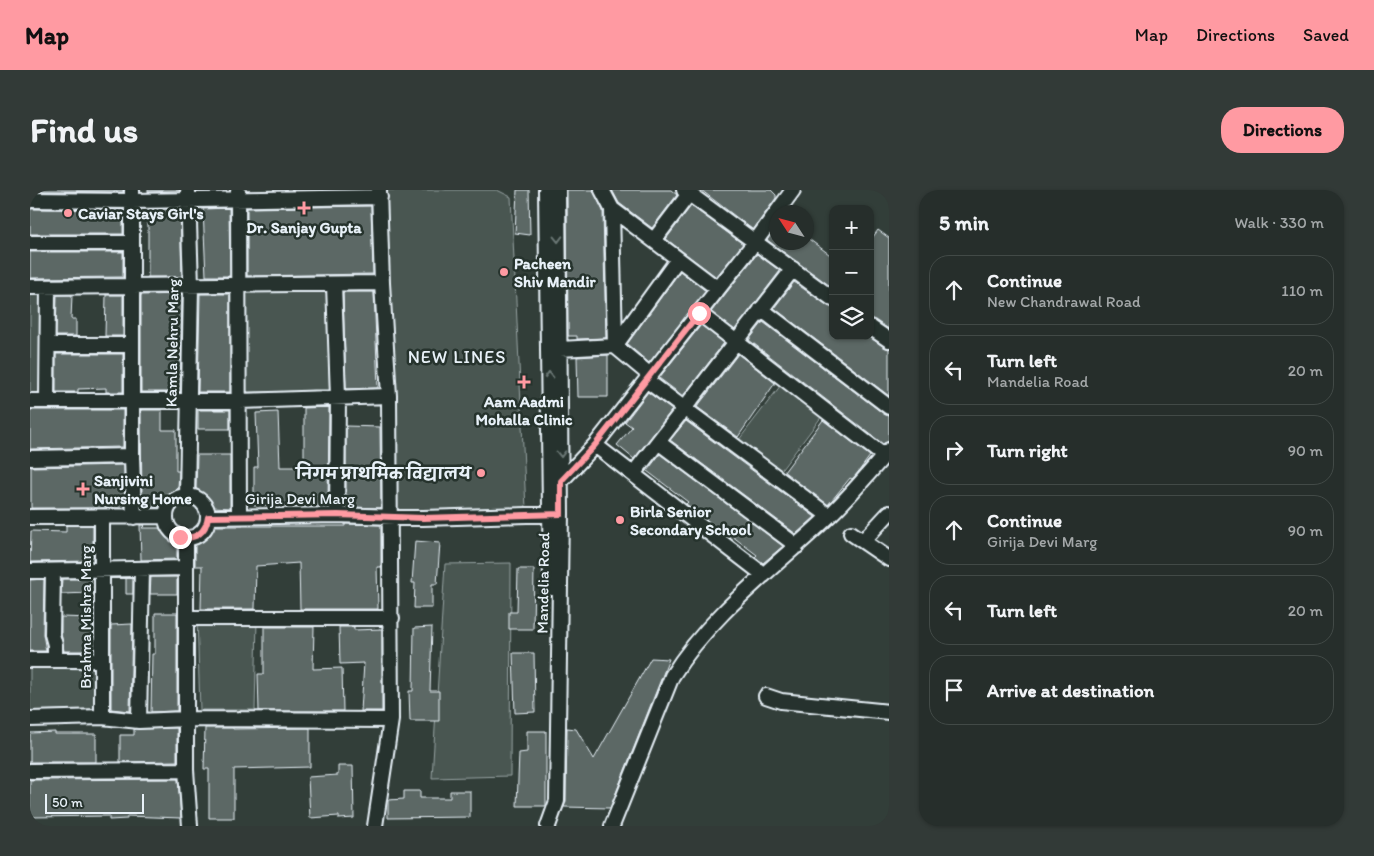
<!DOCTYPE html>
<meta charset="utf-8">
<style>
:root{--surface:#262e2b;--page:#323a37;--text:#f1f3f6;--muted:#a4a8a9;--line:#424a47;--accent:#ff9aa2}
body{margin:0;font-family:Itim,"Playpen Sans Deva",sans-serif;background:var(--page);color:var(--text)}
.controls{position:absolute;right:15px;top:15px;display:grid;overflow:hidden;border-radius:10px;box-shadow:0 1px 4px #0004}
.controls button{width:45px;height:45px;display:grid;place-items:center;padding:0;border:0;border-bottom:1px solid var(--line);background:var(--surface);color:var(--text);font:25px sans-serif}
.compass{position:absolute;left:739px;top:15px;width:45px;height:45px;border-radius:50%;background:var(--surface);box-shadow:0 1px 4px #0004;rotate:306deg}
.scale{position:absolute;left:15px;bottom:12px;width:99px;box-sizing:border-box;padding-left:5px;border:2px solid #e8f1f8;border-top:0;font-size:14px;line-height:18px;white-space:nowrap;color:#e8f1f8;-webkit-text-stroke:4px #26332d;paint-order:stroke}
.stop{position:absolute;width:15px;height:15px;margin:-11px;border:4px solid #ff9aa2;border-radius:50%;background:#fff}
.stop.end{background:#ff9aa2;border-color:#fff;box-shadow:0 1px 5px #0008}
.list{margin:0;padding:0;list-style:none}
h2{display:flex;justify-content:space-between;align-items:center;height:65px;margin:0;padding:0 20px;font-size:21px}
h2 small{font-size:16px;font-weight:400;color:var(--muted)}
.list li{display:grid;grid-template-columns:32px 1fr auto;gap:15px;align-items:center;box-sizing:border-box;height:70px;margin:0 10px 10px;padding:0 10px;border:1px solid var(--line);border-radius:20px}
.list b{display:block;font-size:19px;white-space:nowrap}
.list p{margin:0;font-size:16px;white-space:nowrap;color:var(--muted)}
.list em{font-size:16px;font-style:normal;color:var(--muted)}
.icon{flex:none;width:28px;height:28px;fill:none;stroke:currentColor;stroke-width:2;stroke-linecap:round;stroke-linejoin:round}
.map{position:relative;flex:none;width:859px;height:636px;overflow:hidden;border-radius:20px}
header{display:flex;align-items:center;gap:30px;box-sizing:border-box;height:70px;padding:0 25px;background:var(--accent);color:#111}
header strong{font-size:24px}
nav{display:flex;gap:28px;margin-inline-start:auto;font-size:18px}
.intro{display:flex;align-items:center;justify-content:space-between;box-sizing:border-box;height:120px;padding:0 30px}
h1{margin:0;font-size:35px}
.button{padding:12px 22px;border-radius:20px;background:var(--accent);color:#111;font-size:18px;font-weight:700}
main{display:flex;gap:30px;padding:0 30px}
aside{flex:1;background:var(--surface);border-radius:20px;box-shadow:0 1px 4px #0004}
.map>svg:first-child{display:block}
</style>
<header>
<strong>Map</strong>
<nav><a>Map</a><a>Directions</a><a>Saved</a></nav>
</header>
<div class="intro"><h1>Find us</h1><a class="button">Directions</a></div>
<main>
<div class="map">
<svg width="859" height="636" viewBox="0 0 859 636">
<rect width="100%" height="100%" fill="#323e39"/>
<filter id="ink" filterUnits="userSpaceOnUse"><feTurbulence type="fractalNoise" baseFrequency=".02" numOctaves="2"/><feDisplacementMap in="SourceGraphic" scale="10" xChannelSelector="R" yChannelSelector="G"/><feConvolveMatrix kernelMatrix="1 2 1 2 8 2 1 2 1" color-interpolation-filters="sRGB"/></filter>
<g filter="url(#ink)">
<path fill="#495651" stroke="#98a4a4" d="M352,0H467L481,7L496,319L367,320Z
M302,99L304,201L214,202L213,101Z
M0,100H14V206L0,207Z
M751,195L792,226L749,283L708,251Z
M481,373L480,586L402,588L415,374Z
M167,427L227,429L225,520H170Z
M0,478L66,479L67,519L0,521Z"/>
<path fill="#5c6865" stroke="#e8f1f8" d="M0,0H93V2L0,1Z
M118,0H149V1L118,2Z
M487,0H499L500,45L485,43Z
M537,0H563L573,21L576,148L547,149V146H538Z
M582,0H641L647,5L622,38L589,13Z
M671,0H741L746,5V8L723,40Z
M341,16L343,84L217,86V18Z
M661,16L713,54L686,87L636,49Z
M199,18L200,86H176L173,19Z
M0,19L93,20V44H0Z
M118,19H150L152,87H118Z
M746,37V52H776V47L803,67V98L737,50Z
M848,40L859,48V139L840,128V51Z
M0,62H93V87L0,88Z
M727,64L750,81L705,140L681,122Z
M650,81L676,101L619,173L597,154Z
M764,92L798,116L803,118V146H838L854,157L859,159V206L744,118Z
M313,102H344L348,198L316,199Z
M152,104L150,202H111V105Z
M170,104H200V202H168Z
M27,105H42L41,129H46V146H26Z
M76,105H93V146H75Z
M733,132L854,224L859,226V249L857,252L853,254L719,150Z
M671,135L694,153L653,206L629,188Z
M26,164H93V202H76V198L48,199V202H26Z
M708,164L745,193L708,247L667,217Z
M578,165V207H548L547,167Z
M618,202L642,220L604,269L587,255L602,237L595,232Z
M299,217L298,315H224V277H228L226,223L248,222L250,277H274V218Z
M0,220H93V257L0,259Z
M111,220H132V240H146V281H149L148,298L131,317H112Z
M168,220H200V239H168Z
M793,230L840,266L826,285L822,289L820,288L798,315L754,282Z
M656,231L785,327L766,344L640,250Z
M316,236L350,237L351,318L316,317Z
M630,264L753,356L733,373L725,367L727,365L698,343L696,345L656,314L658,312L617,281Z
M167,265H200V318L183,317L177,307L166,298Z
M94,275L95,318H1V277Z
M315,334L351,335V377H347L348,419H270L269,373L226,376L225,419H171L172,376H165V355L176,349L183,336H315Z
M36,335H63V371L0,372L1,341L36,342Z
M110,335H115L112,338H132L136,347L139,350L147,353V369L111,370Z
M385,351L410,353L407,394H402V418H384L385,393H382Z
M488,379H504L503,439H479V422H487Z
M121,387H147V404H120Z
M96,388H103V404H96Z
M14,389L13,444L16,461H0V390Z
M32,389H61V403L31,404Z
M125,423H147V521L121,522L122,464H125Z
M31,427L63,428V461H34L31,443Z
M102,434L100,521L81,519V435Z
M234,437H284L283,479L312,478L313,521H229L228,484H234Z
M309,437H324V440L352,439V521H331L334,473L310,474Z
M402,437L400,501H409V531H380L379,501H383L384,438Z
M483,463H504L505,522L485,523Z
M621,468L639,469L580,618L534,617L536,611L537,538L546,539L564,569Z
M147,538V571L90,572V545H104V539Z
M175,538H203V539L280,538V577L204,579V628H179V579H174Z
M497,541H516V616H487L489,563L497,562Z
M25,542V544H66V572H0V543Z
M308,576H323L324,628L309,629V626L280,628L278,587L308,585Z
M148,589L151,628L97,626V629L79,630V626L0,627V590Z
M374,601H390V608H420V601H440V627L358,628V610L374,609Z"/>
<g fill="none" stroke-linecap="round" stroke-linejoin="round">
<defs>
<path id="minor" d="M516,0L521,398
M572,0L582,19
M654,0L803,109
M208,1L209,325
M0,10L102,11L350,7
M624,50L662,0
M0,53H102
M304,94L308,207L307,325
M0,97L102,96V0
M731,119L859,217
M669,123L854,266
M840,137L859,150
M18,155H102
M530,159L585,156L582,19L688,99
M620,185L585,156L648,69
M616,190L799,326
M17,210L18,97
M0,211H209L359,206
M628,252L767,356
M565,255L734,385
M0,268L102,266
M603,284L763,79
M531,291L565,255L725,52L763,0
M136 327a21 21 0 1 1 42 0a21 21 0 1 1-42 0Z
M157,306L161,96L158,1
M0,327L136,326
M72,327V527
M104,327L102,266V96L352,93
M178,327L307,325L393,328L530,324
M821,343L859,369
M156,348V580L160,636
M833,351L859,323
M0,381L156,378
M23,381L22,444L25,455V470
M156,428H362
M0,470H72
M736,506L751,511L859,522
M0,529L72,527L109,531L156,529L361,530
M109,531L112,379
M0,581L156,580
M345,636L361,530L359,206L352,93L349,0
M518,636L527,611L531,323L528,0
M582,636L642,486C681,423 747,376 800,325C821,305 840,282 859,260"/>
</defs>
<use href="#minor" stroke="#e8f1f8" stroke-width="18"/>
<use href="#minor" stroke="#26332d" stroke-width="14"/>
</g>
<defs><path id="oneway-chevron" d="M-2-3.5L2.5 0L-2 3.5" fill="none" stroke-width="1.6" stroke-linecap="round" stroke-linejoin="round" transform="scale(1.25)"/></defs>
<g stroke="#6a7674">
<use href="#oneway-chevron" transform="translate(528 49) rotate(89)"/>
<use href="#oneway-chevron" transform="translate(519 185) rotate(-91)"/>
<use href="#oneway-chevron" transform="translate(531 264) rotate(89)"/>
</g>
</g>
<g fill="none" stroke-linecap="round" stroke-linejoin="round" filter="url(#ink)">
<path stroke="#ff9aa2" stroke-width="6" d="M150,347C166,350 176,342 178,327L308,325L393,328L531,324V291L565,255L669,123"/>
</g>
<g fill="#ff9aa2" stroke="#26332d" stroke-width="2">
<path d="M271.5 10.5h5v5h5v5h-5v5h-5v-5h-5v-5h5z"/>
<circle cx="38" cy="23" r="5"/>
<circle cx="474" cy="82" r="5"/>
<path d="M491.5 184.5h5v5h5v5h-5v5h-5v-5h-5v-5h5z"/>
<circle cx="451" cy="283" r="5"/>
<path d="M50.5 291.5h5v5h5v5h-5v5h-5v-5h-5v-5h5z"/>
<circle cx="590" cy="330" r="5"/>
</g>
<g text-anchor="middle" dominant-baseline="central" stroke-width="5" stroke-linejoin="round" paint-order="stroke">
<g font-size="16" font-weight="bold" fill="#e8f1f8" stroke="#26332d" text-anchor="start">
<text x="48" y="23">Caviar Stays Girl's</text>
<text x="274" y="37" text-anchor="middle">Dr. Sanjay Gupta</text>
<text x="484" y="73">Pacheen<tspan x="484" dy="18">Shiv Mandir</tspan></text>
<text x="494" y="211" text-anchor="middle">Aam Aadmi<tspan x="494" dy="18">Mohalla Clinic</tspan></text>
<text x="441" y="283" text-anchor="end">निगम प्राथमिक विद्यालय</text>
<text x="64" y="290">Sanjivini<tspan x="64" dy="18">Nursing Home</tspan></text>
<text x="600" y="321">Birla Senior<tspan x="600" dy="18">Secondary School</tspan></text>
</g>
<g font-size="16" fill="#e8f1f8" stroke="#26332d">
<text transform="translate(142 153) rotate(-89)">Kamla Nehru Marg</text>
<text x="270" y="308">Girija Devi Marg</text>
<text transform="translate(513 393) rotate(-89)">Mandelia Road</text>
<text transform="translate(55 427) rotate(-90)">Brahma Mishra Marg</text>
</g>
<g font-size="18" letter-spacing="1" fill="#e8f1f8" stroke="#26332d">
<text x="427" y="167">NEW LINES</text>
</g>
</g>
</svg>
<div class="controls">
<button>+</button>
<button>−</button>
<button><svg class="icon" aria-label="layers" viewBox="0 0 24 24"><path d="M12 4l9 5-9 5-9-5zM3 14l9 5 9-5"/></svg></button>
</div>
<svg class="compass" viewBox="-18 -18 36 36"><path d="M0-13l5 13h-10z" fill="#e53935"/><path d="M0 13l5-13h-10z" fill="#a4a8a9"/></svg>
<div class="scale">50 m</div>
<div class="stop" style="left:669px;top:123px"></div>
<div class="stop end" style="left:150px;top:347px"></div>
</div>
<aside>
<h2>5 min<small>Walk · 330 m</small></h2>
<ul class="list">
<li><svg class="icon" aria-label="ahead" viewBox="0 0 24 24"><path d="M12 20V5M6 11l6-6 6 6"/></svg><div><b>Continue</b><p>New Chandrawal Road</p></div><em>110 m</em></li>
<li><svg class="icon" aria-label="left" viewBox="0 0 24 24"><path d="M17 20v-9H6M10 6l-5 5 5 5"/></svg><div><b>Turn left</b><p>Mandelia Road</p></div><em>20 m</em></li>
<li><svg class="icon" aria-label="right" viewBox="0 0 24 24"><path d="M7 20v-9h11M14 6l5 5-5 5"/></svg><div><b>Turn right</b></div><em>90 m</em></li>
<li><svg class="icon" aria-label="ahead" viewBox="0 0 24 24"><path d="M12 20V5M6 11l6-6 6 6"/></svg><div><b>Continue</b><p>Girija Devi Marg</p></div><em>90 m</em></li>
<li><svg class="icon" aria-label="left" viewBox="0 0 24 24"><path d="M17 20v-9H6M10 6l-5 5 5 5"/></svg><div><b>Turn left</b></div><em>20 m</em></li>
<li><svg class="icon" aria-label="arrive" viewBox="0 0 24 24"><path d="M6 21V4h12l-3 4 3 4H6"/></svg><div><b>Arrive at destination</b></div></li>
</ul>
</aside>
</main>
